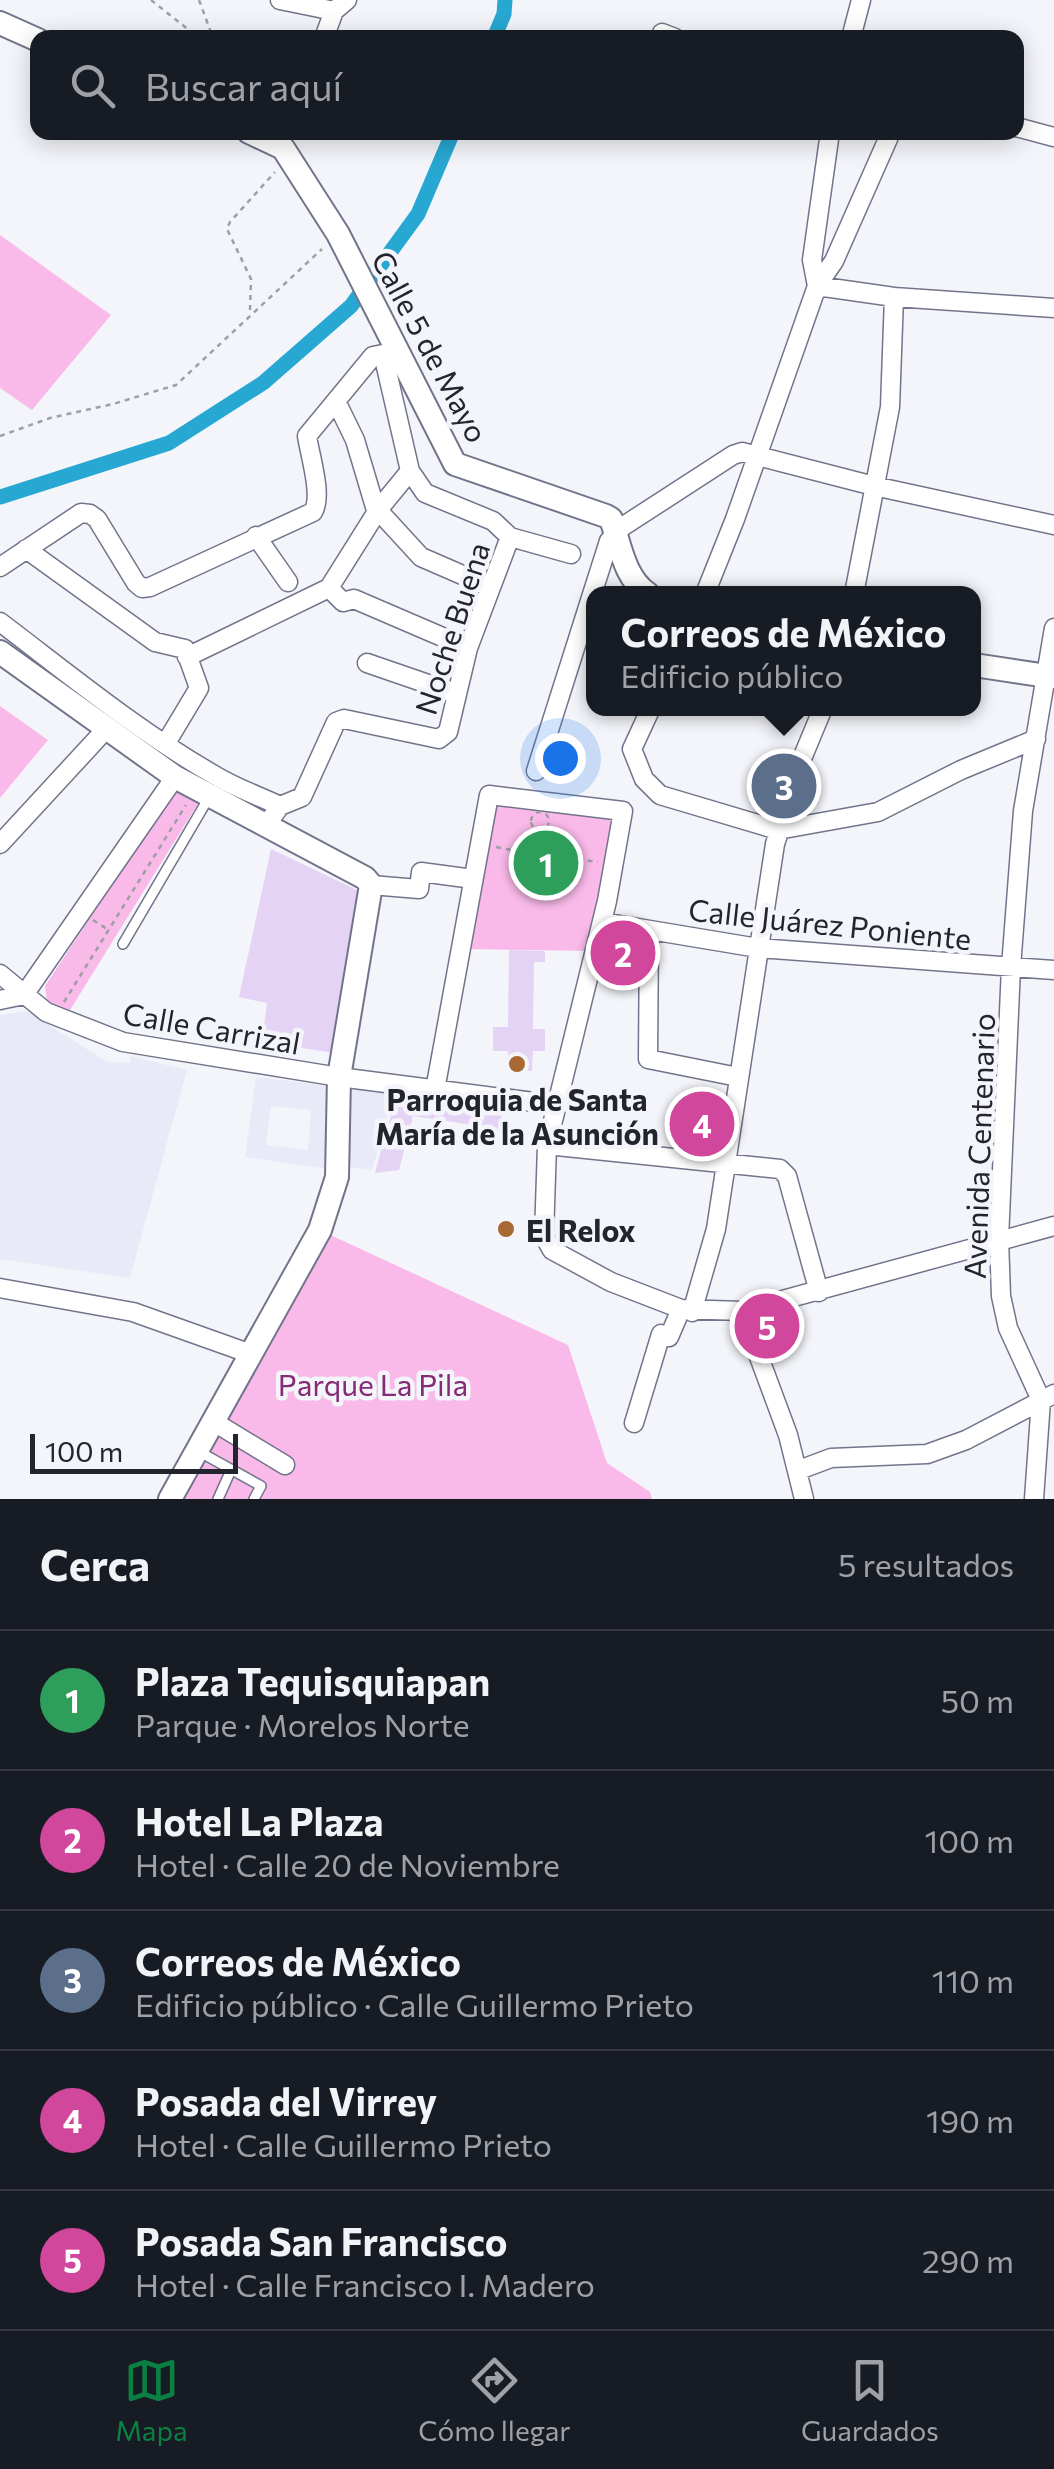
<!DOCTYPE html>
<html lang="es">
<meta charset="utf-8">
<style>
:root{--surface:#171b24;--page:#242831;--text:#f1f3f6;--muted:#9ea1a6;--line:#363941;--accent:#0b8043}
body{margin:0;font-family:Commissioner,sans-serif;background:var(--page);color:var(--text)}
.scale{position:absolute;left:30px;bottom:25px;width:208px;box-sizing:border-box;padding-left:10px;border:5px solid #24242e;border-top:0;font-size:28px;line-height:35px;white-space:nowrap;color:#24242e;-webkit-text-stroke:8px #f4f5fa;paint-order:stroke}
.you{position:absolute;left:560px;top:758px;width:35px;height:35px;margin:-25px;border:8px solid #fff;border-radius:50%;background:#1a73e8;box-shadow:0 0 0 15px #1a73e833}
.badge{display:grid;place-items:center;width:65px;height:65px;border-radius:50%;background:var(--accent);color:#fff;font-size:32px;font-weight:700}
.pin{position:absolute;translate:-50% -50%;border:5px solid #fff;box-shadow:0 2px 10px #0006}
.popup{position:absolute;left:586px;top:586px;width:395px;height:130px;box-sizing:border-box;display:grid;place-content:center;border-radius:20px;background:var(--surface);filter:drop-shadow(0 2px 8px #0005);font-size:32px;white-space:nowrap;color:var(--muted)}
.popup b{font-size:38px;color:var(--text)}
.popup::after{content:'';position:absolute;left:50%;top:100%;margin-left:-20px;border:20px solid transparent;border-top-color:var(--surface)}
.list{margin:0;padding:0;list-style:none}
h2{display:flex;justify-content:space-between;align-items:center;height:130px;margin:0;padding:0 40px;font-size:42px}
h2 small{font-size:32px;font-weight:400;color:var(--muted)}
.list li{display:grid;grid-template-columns:65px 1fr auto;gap:30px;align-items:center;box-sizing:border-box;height:140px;padding:0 40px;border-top:2px solid var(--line)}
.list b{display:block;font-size:38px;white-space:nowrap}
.list p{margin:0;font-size:32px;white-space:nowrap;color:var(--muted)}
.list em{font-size:32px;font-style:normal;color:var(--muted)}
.icon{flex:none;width:55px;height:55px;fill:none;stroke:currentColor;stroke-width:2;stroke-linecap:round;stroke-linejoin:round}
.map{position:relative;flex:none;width:1054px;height:1499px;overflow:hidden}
.search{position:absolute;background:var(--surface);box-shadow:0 5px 25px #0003;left:30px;right:30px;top:30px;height:110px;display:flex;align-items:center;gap:25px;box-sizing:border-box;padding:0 35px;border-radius:20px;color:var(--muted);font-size:38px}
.sheet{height:830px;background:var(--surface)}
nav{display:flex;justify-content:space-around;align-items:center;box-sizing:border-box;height:140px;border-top:2px solid var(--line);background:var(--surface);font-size:28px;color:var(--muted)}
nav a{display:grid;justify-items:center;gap:5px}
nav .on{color:var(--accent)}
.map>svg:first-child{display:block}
</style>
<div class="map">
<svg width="1054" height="1499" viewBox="0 0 1054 1499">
<rect width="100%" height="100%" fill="#f4f5fa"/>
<path fill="#e8eaf7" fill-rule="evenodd" d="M27,1011L107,1062L130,1063L131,1056L187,1070L130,1278L0,1259V1015Z
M256,1077L331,1086L327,1169L245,1157ZM271,1106L311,1110L308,1150L266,1145Z
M348,1089L393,1094L372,1170L347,1167Z"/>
<path fill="#f9b9e9" d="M0,235L111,315L32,410L0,388Z
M0,706L48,740L0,798Z
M486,786L630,802L594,951L465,949Z
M177,787L199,802L70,1010L47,1002L45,986Z
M324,1232L568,1345L607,1463L650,1492L652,1499H174Z"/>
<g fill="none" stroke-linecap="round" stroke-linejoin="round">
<path stroke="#27a8d2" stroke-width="15" d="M494,38L504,14L505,0
M0,497L169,443L263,383L351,306L418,214L453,132"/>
</g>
<path fill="#e4d3f4" d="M526 853a10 10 0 1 1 20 0a10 10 0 1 1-20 0Z
M271,849L361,892L334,1053L284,1045L286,1036L263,1032L267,1003L239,997Z
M509,950L545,951V962H534L533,1029H545V1051H533L532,1071L508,1070V1051H493V1027H508Z
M397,1093L504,1104L499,1129L413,1116L399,1170L375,1173Z"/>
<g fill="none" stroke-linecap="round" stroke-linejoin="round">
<defs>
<path id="lane" d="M123,944L208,799
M198,1451L261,1486L254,1499
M218,1499L231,1470"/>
<path id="street" d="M280,0L334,11
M662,33L675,38
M324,38L334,11L347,0
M851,38L861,0
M1016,127L1054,137
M817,286L894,297L1054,308
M817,286L834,261L891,132
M336,401L355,440L375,507L421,557L490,587
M256,536L288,582
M510,537L571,554
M26,549L155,642L185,649L199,688L166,743
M0,567L81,513L90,514L97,519L136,583L142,588L150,587L313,512C323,496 310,456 307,436L373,356L383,354L410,471L425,493L493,521L510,537L468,648L448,732L439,739L344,719L336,722L302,797L280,806L265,827
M329,588L343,602L354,599L468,648
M329,588L378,510L410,471
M705,594L735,519L817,286L812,260L830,132
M854,594L890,407L894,297
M0,622C70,675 139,732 216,776C236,788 259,796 280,806
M187,657L329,588
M367,663L457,694
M651,708L632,749L644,779L660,795L778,830L878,812L961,770L1036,739
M536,771L609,541L622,527L733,455L742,452L874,486L1054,525
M0,844L107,728
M371,885L419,889L421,872L473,879
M602,922L758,948L1054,970
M649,932L648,1059L738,1077
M0,974L46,1012L123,1042L339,1077L557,1105
M0,1000L24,995L175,777
M435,1090L489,795L623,811L607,901L547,1145L544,1236L552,1250L611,1282L681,1309L742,1311L1054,1226
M547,1145L780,1169L787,1176L819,1292
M0,1288L133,1312L251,1354
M742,1311L788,1435L804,1499
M692,1312L716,1229L775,844L801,761L823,708
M214,1422L285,1465
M634,1423L661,1334L669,1337L681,1309
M799,1470L831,1458L927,1454L966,1440L1054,1394
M1034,1499L1041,1400L1008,1328L1001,1296L999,1239L1011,967L1023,811L1054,628"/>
<path id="secondary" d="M0,23L38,40
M249,132L283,148L338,234L455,464L606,516L611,519C620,544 624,578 648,594
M0,652L175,777L365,878L371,885L339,1077L337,1177L320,1230L170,1499
M974,665L1054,677"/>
</defs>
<use href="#lane" stroke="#72748b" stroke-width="12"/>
<use href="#street" stroke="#72748b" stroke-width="21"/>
<use href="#secondary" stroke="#72748b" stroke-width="26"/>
<path stroke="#9f9fa6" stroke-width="2.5" stroke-dasharray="5 5" stroke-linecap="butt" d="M151,0L199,38
M199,0L213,38
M250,310L251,279L227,229L230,222L275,172
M0,436L50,418L113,404L176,385L322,249
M531 821a9 9 0 1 1 18 0a9 9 0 1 1-18 0Z
M522 853a13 13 0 1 1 26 0a13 13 0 1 1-26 0Z
M496,847L522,852
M548,855L598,862
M529,888L533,866
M93,920L107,929
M64,1002L186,805"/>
<use href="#lane" stroke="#fff" stroke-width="9"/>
<use href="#street" stroke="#fff" stroke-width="18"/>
<use href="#secondary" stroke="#fff" stroke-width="22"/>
</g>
<g fill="#a86831" stroke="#f4f5fa" stroke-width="4">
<circle cx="517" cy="1064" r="10"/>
<circle cx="506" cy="1229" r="10"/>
</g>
<g text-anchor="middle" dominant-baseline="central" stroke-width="9" stroke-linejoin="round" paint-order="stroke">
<g font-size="30" fill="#24242e" stroke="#f4f5fa">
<text transform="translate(431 346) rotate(62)">Calle 5 de Mayo</text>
<text transform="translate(451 628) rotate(-72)">Noche Buena</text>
<text transform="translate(830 923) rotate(6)">Calle Juárez Poniente</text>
<text transform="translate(212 1027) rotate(10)">Calle Carrizal</text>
<text transform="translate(978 1146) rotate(-88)">Avenida Centenario</text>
</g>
<g font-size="30" font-weight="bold" fill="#24242e" stroke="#f4f5fa">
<text x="517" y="1098">Parroquia de Santa<tspan x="517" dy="34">María de la Asunción</tspan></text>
<text x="526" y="1229" text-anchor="start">El Relox</text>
</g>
<g font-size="30" fill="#852a74" stroke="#f4f5fa">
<text x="373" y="1383">Parque La Pila</text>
</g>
</g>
</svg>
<div class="scale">100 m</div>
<div class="you"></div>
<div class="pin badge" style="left:546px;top:863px;background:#2e9e5b">1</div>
<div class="pin badge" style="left:623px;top:953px;background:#d1479c">2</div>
<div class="pin badge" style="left:784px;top:786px;background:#5c6f8a">3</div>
<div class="popup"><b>Correos de México</b>Edificio público</div>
<div class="pin badge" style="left:702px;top:1124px;background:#d1479c">4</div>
<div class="pin badge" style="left:767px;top:1326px;background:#d1479c">5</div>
<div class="search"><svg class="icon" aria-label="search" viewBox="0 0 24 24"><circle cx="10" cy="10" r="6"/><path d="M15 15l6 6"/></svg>Buscar aquí</div>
</div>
<section class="sheet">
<h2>Cerca<small>5 resultados</small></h2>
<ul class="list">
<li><span class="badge" style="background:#2e9e5b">1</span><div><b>Plaza Tequisquiapan</b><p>Parque · Morelos Norte</p></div><em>50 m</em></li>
<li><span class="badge" style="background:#d1479c">2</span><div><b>Hotel La Plaza</b><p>Hotel · Calle 20 de Noviembre</p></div><em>100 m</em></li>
<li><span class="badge" style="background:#5c6f8a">3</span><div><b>Correos de México</b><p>Edificio público · Calle Guillermo Prieto</p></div><em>110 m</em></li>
<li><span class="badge" style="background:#d1479c">4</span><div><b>Posada del Virrey</b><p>Hotel · Calle Guillermo Prieto</p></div><em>190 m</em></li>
<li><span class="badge" style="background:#d1479c">5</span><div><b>Posada San Francisco</b><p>Hotel · Calle Francisco I. Madero</p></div><em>290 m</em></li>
</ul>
</section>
<nav>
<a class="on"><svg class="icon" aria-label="map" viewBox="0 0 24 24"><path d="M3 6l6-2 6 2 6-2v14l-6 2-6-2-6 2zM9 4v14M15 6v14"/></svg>Mapa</a>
<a><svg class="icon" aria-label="directions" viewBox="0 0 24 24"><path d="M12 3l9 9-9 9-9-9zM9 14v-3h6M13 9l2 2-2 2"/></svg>Cómo llegar</a>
<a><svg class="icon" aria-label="saved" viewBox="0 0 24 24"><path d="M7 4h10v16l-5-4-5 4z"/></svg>Guardados</a>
</nav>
